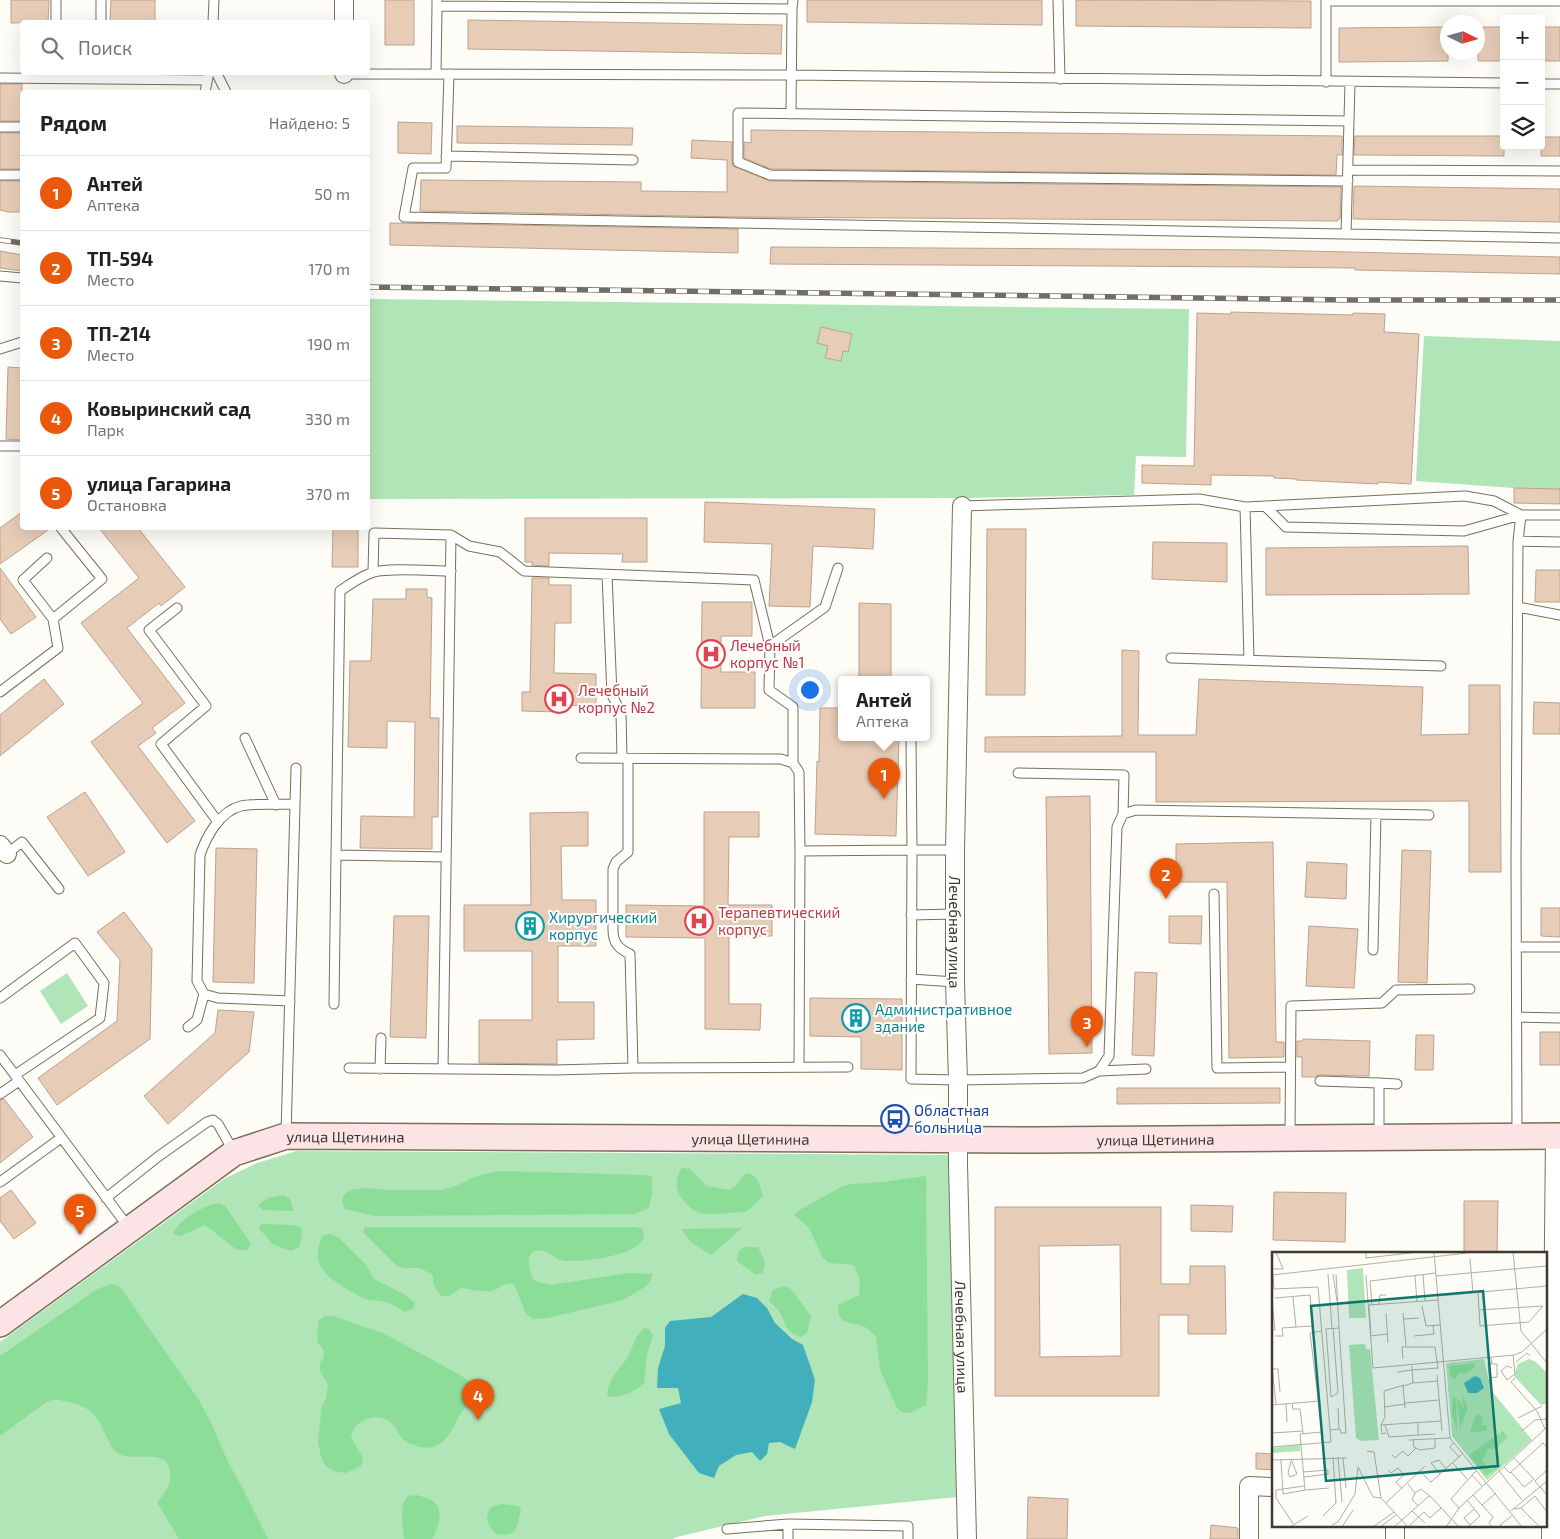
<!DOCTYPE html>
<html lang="ru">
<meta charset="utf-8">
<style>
:root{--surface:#fff;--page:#f2f2f2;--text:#202124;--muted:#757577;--line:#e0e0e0;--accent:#ea580c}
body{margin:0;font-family:"Exo 2",sans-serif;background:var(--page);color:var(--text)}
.controls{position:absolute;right:15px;top:15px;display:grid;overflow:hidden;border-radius:5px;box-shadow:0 5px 20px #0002}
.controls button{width:45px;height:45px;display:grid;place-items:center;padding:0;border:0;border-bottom:1px solid var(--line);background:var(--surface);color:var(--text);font:25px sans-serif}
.compass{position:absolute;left:1440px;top:15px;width:45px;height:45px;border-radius:50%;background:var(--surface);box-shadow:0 5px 20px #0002;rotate:95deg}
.you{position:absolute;left:809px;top:689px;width:18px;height:18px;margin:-12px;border:4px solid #fff;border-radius:50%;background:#1a73e8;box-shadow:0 0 0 8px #1a73e833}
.badge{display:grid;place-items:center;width:32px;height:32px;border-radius:50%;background:var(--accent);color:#fff;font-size:16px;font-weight:700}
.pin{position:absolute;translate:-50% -41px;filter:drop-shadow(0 1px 2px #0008)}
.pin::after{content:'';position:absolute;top:26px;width:18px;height:15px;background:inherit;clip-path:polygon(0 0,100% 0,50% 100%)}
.popup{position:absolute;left:838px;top:676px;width:92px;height:65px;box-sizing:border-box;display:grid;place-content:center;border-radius:5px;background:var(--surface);filter:drop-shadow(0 1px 4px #0005);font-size:16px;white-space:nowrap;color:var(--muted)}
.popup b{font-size:19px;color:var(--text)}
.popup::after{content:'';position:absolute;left:50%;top:100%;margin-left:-10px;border:10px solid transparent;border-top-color:var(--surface)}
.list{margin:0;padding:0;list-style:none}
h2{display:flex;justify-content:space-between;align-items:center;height:65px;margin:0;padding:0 20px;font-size:21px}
h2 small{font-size:16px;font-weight:400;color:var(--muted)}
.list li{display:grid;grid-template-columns:32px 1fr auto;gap:15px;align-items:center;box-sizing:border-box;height:75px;padding:0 20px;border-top:1px solid var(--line)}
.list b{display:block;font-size:19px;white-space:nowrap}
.list p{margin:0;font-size:16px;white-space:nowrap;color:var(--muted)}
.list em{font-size:16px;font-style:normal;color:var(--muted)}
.icon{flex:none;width:28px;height:28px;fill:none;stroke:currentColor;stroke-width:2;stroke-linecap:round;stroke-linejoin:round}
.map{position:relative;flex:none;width:1560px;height:1539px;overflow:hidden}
.search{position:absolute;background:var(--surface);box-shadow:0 5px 20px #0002;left:20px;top:20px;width:350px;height:55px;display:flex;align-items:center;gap:12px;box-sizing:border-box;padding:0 18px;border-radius:5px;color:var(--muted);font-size:19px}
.panel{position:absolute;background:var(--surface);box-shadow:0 5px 20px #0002;left:20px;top:90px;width:350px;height:440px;border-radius:5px}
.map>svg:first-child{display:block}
</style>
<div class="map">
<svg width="1560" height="1539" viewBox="0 0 1560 1539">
<rect width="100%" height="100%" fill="#fdfcf6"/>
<path fill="#b0e5b7" d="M368,299L1189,309L1186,457L1136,456L1134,495L962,498L368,499Z
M1424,336L1560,341V489L1514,488L1416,481Z
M67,973L88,1006L61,1024L40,991Z
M297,1151L954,1155L957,1497L765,1516L677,1537L673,1539H0V1342L224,1179L257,1163Z"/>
<path fill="#8cdd98" d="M682,1168L690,1169L707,1186L730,1190L736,1185L746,1173L753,1175L758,1181L763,1196L746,1212C733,1212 711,1216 699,1213C692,1211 679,1197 678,1191C675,1183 678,1174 682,1168Z
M499,1171L645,1175L652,1177V1193L649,1208L634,1214L375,1216L345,1209L342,1202L344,1195L350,1190L366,1188L389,1190H442L456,1186L477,1176Z
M926,1176L928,1383L926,1405L909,1413L901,1412L896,1406L880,1369L876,1336C872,1333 868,1328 863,1326C849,1321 838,1326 838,1305L859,1295C860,1283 861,1275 853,1265L829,1263L823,1258L809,1228L794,1215L801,1209L843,1186L852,1184L883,1182Z
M283,1195L290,1199L294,1211L263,1210L258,1205L268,1198Z
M219,1203L226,1207L251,1244L248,1250H237L205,1225L180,1236L173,1234C180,1218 203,1206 219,1203Z
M261,1224L296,1225L302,1229L301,1241L298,1248L291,1251L272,1244L259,1228Z
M365,1227H636L643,1229C643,1230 644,1236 644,1237C639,1256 582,1262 566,1261C550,1260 548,1244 531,1253C527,1263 529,1273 535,1281L550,1285L629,1273L653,1274L650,1282L645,1287L623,1300L548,1318L533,1319L526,1314L514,1284C501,1282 501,1289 491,1291C482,1292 470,1289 461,1288L449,1296H441L433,1283V1275L420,1268H404L397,1266L363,1232Z
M742,1228L711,1255L691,1242L681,1229Z
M331,1234L338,1237L366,1265L374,1279L402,1293L415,1303L413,1309L405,1312C399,1309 392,1303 385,1302C380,1300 374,1301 369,1300C361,1298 353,1292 345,1288C323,1274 310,1263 323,1235Z
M743,1247H758L765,1262L763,1273L755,1274L737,1261L738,1253Z
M110,1284L118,1285L123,1291L199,1400L211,1423L229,1464L241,1485L268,1539H179L157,1502C165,1493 172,1484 170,1471C166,1446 130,1464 116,1452C111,1448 109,1441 106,1436C98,1416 90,1406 68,1402C58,1400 54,1398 45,1403L0,1436V1356L96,1290Z
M783,1286L790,1288L811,1316L807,1333L801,1337C786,1333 787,1325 780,1313C778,1309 773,1305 769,1301L773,1290Z
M325,1316H333L385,1334L462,1376L474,1384L479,1391C475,1398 469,1402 464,1409C454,1422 451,1441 433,1447C424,1449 412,1446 404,1440C400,1437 398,1431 395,1427C387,1417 376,1415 365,1420C356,1424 353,1428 351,1437L363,1458L361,1466L346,1473L338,1472L331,1470L325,1465L321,1457L318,1442L322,1405L326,1399L328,1384L320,1371V1363L324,1356L323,1349L318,1343L317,1335L319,1320Z
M645,1328L649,1329L653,1335L647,1354L644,1383C632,1393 626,1396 610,1397L607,1395C608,1379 619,1370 627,1358C634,1347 634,1335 645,1328Z
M417,1495C422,1497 429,1498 433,1501C445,1510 438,1529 432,1539H404C403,1529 398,1502 409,1496C412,1495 415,1496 417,1495Z
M502,1504L518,1506L521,1509C517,1526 518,1538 496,1534C487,1524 484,1520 491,1507Z"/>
<path fill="#41afbc" d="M743,1294L757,1298L767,1308L775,1323L792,1339L803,1345L815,1380L812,1402L795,1449L780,1442L769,1443L767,1454L760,1461L752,1452L736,1455L719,1466L714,1478L699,1473L669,1434L659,1409L681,1403L678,1388H657L658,1368L665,1346V1328L670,1321L711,1317Z"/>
<path fill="#e7cdb8" stroke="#bba28e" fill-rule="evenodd" d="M11,0H49L48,22L11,23Z
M111,0H155V22L110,21Z
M385,0H414V45H385Z
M807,0H1042V25L807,22Z
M1076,0L1311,1V28L1076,26Z
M468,20L782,25L781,54L468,49Z
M1448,27V61L1339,62V28Z
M1478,27H1504V61H1478Z
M1541,27H1560V61H1541Z
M0,84H22V121H0Z
M398,122L432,123L431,154L398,153Z
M457,126L633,128L632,145L457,143Z
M751,130L1342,136V155H1337L1336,175L771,169L744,158V142L751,143Z
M0,133H22V169H0Z
M1355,136H1504V156L1354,155Z
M1541,137H1560V156H1541Z
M692,140L732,142V162L733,166L770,181L1341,187L1340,219H1338V221L739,217L420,211L421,180L641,182V191L727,192V160L691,158Z
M0,181H22V212H8L0,210Z
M1354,186L1560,189V222L1353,219Z
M390,223L738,229V253L390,245Z
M771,247L1262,250L1560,257V274L1355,270V268L1261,267L770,264Z
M0,251L22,255V271L0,268Z
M1231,312L1353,315V313L1385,314L1384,332L1419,334L1411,484L1378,482V484L1296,480V479L1274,478V476L1211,475V485L1142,483V465L1194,466L1197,313L1231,314Z
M821,327L852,334L848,352L843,351L841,361L825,358L828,346L817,343Z
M8,367L22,368V440L6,439Z
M1514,488L1560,489V504L1514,503Z
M705,502L875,509L873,549L813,546L810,607L769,606L772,544L704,542Z
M22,512V528H51L0,564V528Z
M525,518H647V562H622L623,554L549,553V566L532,565V562H525Z
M99,528H138L185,587L161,606L159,603L127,628L185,703L152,728L156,733L138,746L195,821L167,843L91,742L143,703L81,623L139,578Z
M333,528H358V567H332Z
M987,529H1026L1025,695H986Z
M1153,542L1227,543V582L1152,579Z
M1468,546L1469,594L1266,595V548Z
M0,568L36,617L11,634L0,619Z
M1536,570H1560V602H1535Z
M532,578H549V585H571V623H555L554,673L596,674V706L562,705L561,712L522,711V692H530Z
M406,589H427V597L432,598L430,718H439L438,817H432V849L360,848L361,816L414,817L415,722L387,721V748L348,747L350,661H371L373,599H406Z
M702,602H752V636H721V672H755V708H701Z
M859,603L891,604V680H859Z
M1122,650L1139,651L1138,735H1196L1199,679L1423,687L1421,735L1469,734V685H1500L1501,872H1469V801L1156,802V752H985V737L1122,736Z
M44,679L64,704L0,756V715Z
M1534,702L1560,703V734H1533Z
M820,708H842V738H899L896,836L815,834L817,761L819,762Z
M85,792L125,852L88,876L47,817Z
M1090,796L1092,1053L1049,1054L1046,797Z
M588,812V846H561L562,900H596V946H558V1002H594V1039L557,1040V1064L479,1063V1020H532V951H464V905H531L530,813Z
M704,812H759V837H729L728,905H772V936H729V1004H761L760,1030L705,1029V938L626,937V905L704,906Z
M1273,842L1276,1042H1284V1057L1229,1058L1227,882H1176V844Z
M216,848L257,849L254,983L213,982Z
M1402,850L1431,851L1427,983L1398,982Z
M1307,862L1347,864L1346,899L1305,897Z
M1541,908H1560V937L1541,936Z
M124,912L152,949L150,1039L57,1105L38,1078L117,1021L120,960L97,932Z
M394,916H429L426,1038L390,1037Z
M1169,916H1202L1201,944L1169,943Z
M1309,926L1358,929L1354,988L1306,986Z
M1135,972L1157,973L1154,1056L1132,1055Z
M810,998L902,999V1070L861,1069V1037L810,1036Z
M218,1010L254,1012L249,1052L168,1124L144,1096L215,1033Z
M1540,1032H1560V1065H1540Z
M1416,1035H1434L1433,1070H1415Z
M1303,1039L1370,1041L1369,1076L1320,1075L1315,1077H1302V1057H1297V1041H1303Z
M1117,1088H1280V1103L1117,1104Z
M4,1099L33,1137L0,1163V1100Z
M11,1190L36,1223L14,1239L0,1221V1198Z
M1274,1192L1346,1193L1345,1242L1273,1240Z
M1464,1201H1498L1497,1253H1464Z
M1191,1205L1233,1206L1232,1232L1191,1231Z
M995,1207H1161V1284H1190V1266H1225L1226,1334H1188V1315H1159V1396H995ZM1120,1245L1121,1356L1040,1357L1039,1246Z
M1256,1453L1274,1454V1470L1256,1469Z
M1028,1497L1068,1499L1067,1539H1027Z
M1211,1525L1238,1528V1539H1210Z"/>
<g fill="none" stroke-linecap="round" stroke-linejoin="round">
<defs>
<path id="lane" d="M56,0V22
M101,0V22
M437,0V6L792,9L793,0
M1058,0L1060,79
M1326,0V82
M1326,1H1560
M213,22L214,0
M216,72L226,92
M344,74L792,75L1504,83
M436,74L437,6
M449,74L446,168H413L404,217L1346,234L1350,82
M0,78L207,80
M1541,84H1560
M205,92L209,72
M791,114L792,9
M0,127H22
M446,156L633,160
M1348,170L1560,171
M0,175H22
M1348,181L770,175L738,162V113L1349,121
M1346,234L1560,238
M0,276L22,278
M0,349L22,342
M0,446H22
M962,506L1199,499L1245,507L1465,496L1494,501L1521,515H1560
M1265,506L1286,527L1464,531L1521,515L1518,541L1516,860L1517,1136
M1245,507L1249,660
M1518,541L1560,542
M373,572L374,533L451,535L469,546L500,552L524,571L754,580L770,646L769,690L793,707V763
M607,575L612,695L621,713L622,758
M1518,607L1560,615
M177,608L149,630L206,706L161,744L218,822
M53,619L102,579L61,528
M770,646L825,607L838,568
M1171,658L1441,666
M0,692L58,648L53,619L23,580L47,558
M245,738L276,805
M911,738L912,850H955
M581,758L781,759L793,763L799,772L800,851L912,850L911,1079L958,1080L1083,1078L1099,1071L1109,1056L1117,827L1123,814L1136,810L1429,815
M628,759V852L616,862L613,869V930C613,943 619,949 630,954L633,1068
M1018,773L1124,775L1123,814
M336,855L340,591C350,584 360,577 371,573C388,567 431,571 451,571
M4,856L22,842L59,889
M1214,894L1217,1068L1290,1067
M911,915L955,914
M1516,947H1560
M1373,950L1376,814
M911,979L955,982
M0,998L75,943L104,983L100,1018L15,1075
M290,1001L218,998L204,994L197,981L200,855C206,837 220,811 241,806C254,803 280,805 295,804
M334,1004L336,855L446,857
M1517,1017L1560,1018
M188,1027L197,1020L204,994
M0,1055L129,1228
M799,1067L800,851
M349,1068L554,1070L633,1068L848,1067
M380,1069L381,1038
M443,1069L451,535
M1099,1071L1146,1069
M1320,1081L1379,1083
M0,1094L19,1081
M286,1135L296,768
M1290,1135L1291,1006L1382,1003L1396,990L1470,989
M1379,1137V1083L1397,1084
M0,1182L61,1138
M106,1198L159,1156L207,1122L213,1120L218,1124L234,1152
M788,1524V1539
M727,1529L788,1524L908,1526V1539"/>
<g id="street">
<path d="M344,0V22"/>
<path d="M344,72V74"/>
<path id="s1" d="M962,506L955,850V982L958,1080V1164L967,1539"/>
<path d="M0,845L7,854"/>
<path d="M1395,1525V1539"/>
<path d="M1249,1539V1486L1274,1487"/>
<path d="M1551,1539L1555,1136"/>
</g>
<g id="secondary">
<path id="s2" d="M0,1324L234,1153L286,1136L1037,1140L1560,1136"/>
</g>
</defs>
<use href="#lane" stroke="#797055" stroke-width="11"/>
<use href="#street" stroke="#797055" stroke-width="20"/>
<use href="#secondary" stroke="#797055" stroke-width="28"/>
<use href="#lane" stroke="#fff" stroke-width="9"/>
<use href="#street" stroke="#fff" stroke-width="18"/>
<use href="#secondary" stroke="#fce4e6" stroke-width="25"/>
<defs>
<path id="rail" d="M0,240L22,243
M368,287L1352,300H1560"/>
</defs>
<use href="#rail" stroke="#716e65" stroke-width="5.5"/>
<use href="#rail" stroke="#fff" stroke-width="4" stroke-dasharray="11" stroke-linecap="butt"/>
</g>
<defs>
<symbol id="hospital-ring" viewBox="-11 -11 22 22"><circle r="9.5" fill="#fff" stroke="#e0444e" stroke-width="1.5"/><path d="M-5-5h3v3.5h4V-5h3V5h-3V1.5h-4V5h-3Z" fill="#e0444e"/></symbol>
<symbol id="building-ring" viewBox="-11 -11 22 22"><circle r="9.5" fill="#fff" stroke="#0f9aa8" stroke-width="1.5"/><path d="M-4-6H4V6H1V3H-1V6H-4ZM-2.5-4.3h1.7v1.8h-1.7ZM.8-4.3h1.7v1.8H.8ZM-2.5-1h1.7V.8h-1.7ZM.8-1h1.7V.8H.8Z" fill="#0f9aa8"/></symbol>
<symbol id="bus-ring" viewBox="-11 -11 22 22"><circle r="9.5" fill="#fff" stroke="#1a4fb4" stroke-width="1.5"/><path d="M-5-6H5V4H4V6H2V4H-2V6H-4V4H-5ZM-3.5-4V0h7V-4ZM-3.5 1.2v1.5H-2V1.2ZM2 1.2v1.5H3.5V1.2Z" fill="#1a4fb4"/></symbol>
</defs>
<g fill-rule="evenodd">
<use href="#hospital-ring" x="695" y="638" width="32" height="32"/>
<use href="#hospital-ring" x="543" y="683" width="32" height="32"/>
<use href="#hospital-ring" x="683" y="905" width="32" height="32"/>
<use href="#building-ring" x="514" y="910" width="32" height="32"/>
<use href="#building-ring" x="840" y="1002" width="32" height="32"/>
<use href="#bus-ring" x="879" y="1103" width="32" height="32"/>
</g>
<g text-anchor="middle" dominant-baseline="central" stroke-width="4" stroke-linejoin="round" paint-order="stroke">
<g font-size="15" fill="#be3a42" stroke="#fff" text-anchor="start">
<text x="730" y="645">Лечебный<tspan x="730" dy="17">корпус №1</tspan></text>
<text x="578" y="690">Лечебный<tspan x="578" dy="17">корпус №2</tspan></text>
<text x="718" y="912">Терапевтический<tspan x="718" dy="17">корпус</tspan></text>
</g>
<g font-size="15" fill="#0d838f" stroke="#fff" text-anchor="start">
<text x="549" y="917">Хирургический<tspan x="549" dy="17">корпус</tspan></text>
<text x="875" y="1009">Административное<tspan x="875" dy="17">здание</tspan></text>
</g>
<g font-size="15" fill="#3d392e" stroke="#fff">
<text stroke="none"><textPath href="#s1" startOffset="426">Лечебная улица</textPath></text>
<text stroke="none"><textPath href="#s2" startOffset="404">улица Щетинина</textPath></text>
<text stroke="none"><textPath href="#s2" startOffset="809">улица Щетинина</textPath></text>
<text stroke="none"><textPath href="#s2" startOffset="1214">улица Щетинина</textPath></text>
<text stroke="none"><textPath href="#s1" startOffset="831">Лечебная улица</textPath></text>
</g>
<g font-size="15" fill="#164399" stroke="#fff" text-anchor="start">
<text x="914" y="1110">Областная<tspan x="914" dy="17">больница</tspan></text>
</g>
</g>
<g transform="translate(1272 1252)">
<rect width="275" height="275" fill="#fdfcf6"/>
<path d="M91,16L94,66H77L75,18ZM93,92L94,97H98L107,188L89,189L84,186L77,93ZM212,107L219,138L260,188L215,228L180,184L174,111ZM257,107L264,110L275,121V151L269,153L242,124L246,112ZM28,193V199L0,201V196Z" fill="#b0e5b7"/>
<path d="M202,111L203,115L193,122L188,120L182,128L178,123L177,114ZM190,143L196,156L188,176L185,146L192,157ZM181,144L184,146L185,179L180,161ZM204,162L211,165L209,173L215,174L214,179L198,180ZM231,179L236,186L221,197L216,196L210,209L218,218L232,211L214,224L197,203Z" fill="#8cdd98"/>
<path d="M203,124L208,126L212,136L205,141H196L192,131Z" fill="#41afbc"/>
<path fill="none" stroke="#b0aea6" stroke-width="1" d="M94,0V6L147,0M162,0L178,186L250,275M241,0L249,79L275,111M198,7L201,41M0,17H11L4,0M56,22L60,76M61,22L65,49M64,22L67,76M0,23L204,0M94,23L101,116L242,103L250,100L275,77M151,23L153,49M143,24L145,50M164,24L275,14M206,41L208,74L257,70L271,54L207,58M166,44L275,34M21,45L24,75L40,74M3,46L38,43L41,80M0,49L3,78H0M100,53L98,29L164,21M107,53L108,43H114M150,54L154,74L169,73M114,61L116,91M131,61L134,95H163L166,116L140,118L141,131L131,134L133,156M132,67L147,66M53,77L67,76L74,181H69L68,177L58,178M54,77L59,145L66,141L61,76M50,79L38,81L50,180L28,182L33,238L57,236M99,82L97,53L166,48M3,84H11L10,76L24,75M98,84L116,82M142,84L162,82L161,74M131,107L130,95H134M244,110L255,101L258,104M0,115L4,152M240,116L235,114L229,119L235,128L243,122L241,103M0,117H6L8,140M125,120L140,118V114M165,123L170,179M217,126L225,125V112H220M243,126L239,130L265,159L273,177M141,131L166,129M218,132L216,112H220L219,105M20,151L21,157H28L31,181M133,151L167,148M14,152L15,170M0,153L48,149M112,155L133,152M66,156L67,177M246,166L270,154M146,170V183L163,182M109,173L169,169M113,173L117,185L146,183M250,179L263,168L275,167M0,181L31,179M114,181L110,182L109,173L113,165L112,139L132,133M137,188L178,186M141,188L142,195L148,198L163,196V187M181,191L178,195L187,205M0,195L59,190L46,35L2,37L1,23M95,199L102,200L109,246L136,275M120,203L123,206L131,199L136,204L144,196M66,205L70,250M71,206L74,236M19,207L25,222L18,225L16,221L19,209M0,208L75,206M9,208L11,242L33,238M181,211L195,227M232,215L238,221L271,191L275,195M116,218L119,221L126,216L132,223L124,230L130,237M275,218L263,229L275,243M204,219L200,223L210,234M227,219L250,248M31,220L56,218V222L32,225M149,220L159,230L190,202M239,220L252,235L262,227L242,206M168,222L159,211L167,208L174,217M136,232L143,241L149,237L159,245L187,275M143,241L140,247L146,254M201,243L210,253L224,241M195,248L208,264L196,275M114,251L153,214M210,253L221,265L217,271L220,275M187,256L179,247L200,223M249,256L263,244L275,260M242,257L249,256L268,275M140,259L153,271M239,259L275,229M51,264L64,251L61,205M22,273L4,246V238L32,234M60,273L66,270L83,242L86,215L101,245L109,246M198,273L192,266L202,257M18,275L36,264M70,275L81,258M101,275L122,260M108,275L124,263M122,275L157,244M136,275L152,260L158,266L169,256M174,275L187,256L275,175M230,275L228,273L241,263"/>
<path fill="#0f766e" fill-opacity="0.15" stroke="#0f766e" stroke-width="2.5" d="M211,39L226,214L54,229L39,54Z"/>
<rect width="275" height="275" fill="none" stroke="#3d392e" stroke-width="2.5"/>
</g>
</svg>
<div class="controls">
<button>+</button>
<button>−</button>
<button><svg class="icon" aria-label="layers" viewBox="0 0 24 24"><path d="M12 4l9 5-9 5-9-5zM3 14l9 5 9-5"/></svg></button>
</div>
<svg class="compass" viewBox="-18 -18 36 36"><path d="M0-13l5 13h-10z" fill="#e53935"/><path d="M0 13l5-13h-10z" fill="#757577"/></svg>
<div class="you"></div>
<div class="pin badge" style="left:884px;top:799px">1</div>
<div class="popup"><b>Антей</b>Аптека</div>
<div class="pin badge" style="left:1166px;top:899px">2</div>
<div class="pin badge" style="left:1087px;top:1047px">3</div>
<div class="pin badge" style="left:478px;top:1420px">4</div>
<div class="pin badge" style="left:80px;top:1235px">5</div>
<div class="search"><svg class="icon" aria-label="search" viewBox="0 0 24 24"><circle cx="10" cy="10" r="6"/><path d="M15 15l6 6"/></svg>Поиск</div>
<section class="panel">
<h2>Рядом<small>Найдено: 5</small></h2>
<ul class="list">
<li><span class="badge">1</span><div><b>Антей</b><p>Аптека</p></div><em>50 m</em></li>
<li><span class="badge">2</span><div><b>ТП-594</b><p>Место</p></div><em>170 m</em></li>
<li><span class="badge">3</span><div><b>ТП-214</b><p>Место</p></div><em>190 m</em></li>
<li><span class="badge">4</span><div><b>Ковыринский сад</b><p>Парк</p></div><em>330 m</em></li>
<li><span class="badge">5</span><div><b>улица Гагарина</b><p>Остановка</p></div><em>370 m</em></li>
</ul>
</section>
</div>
